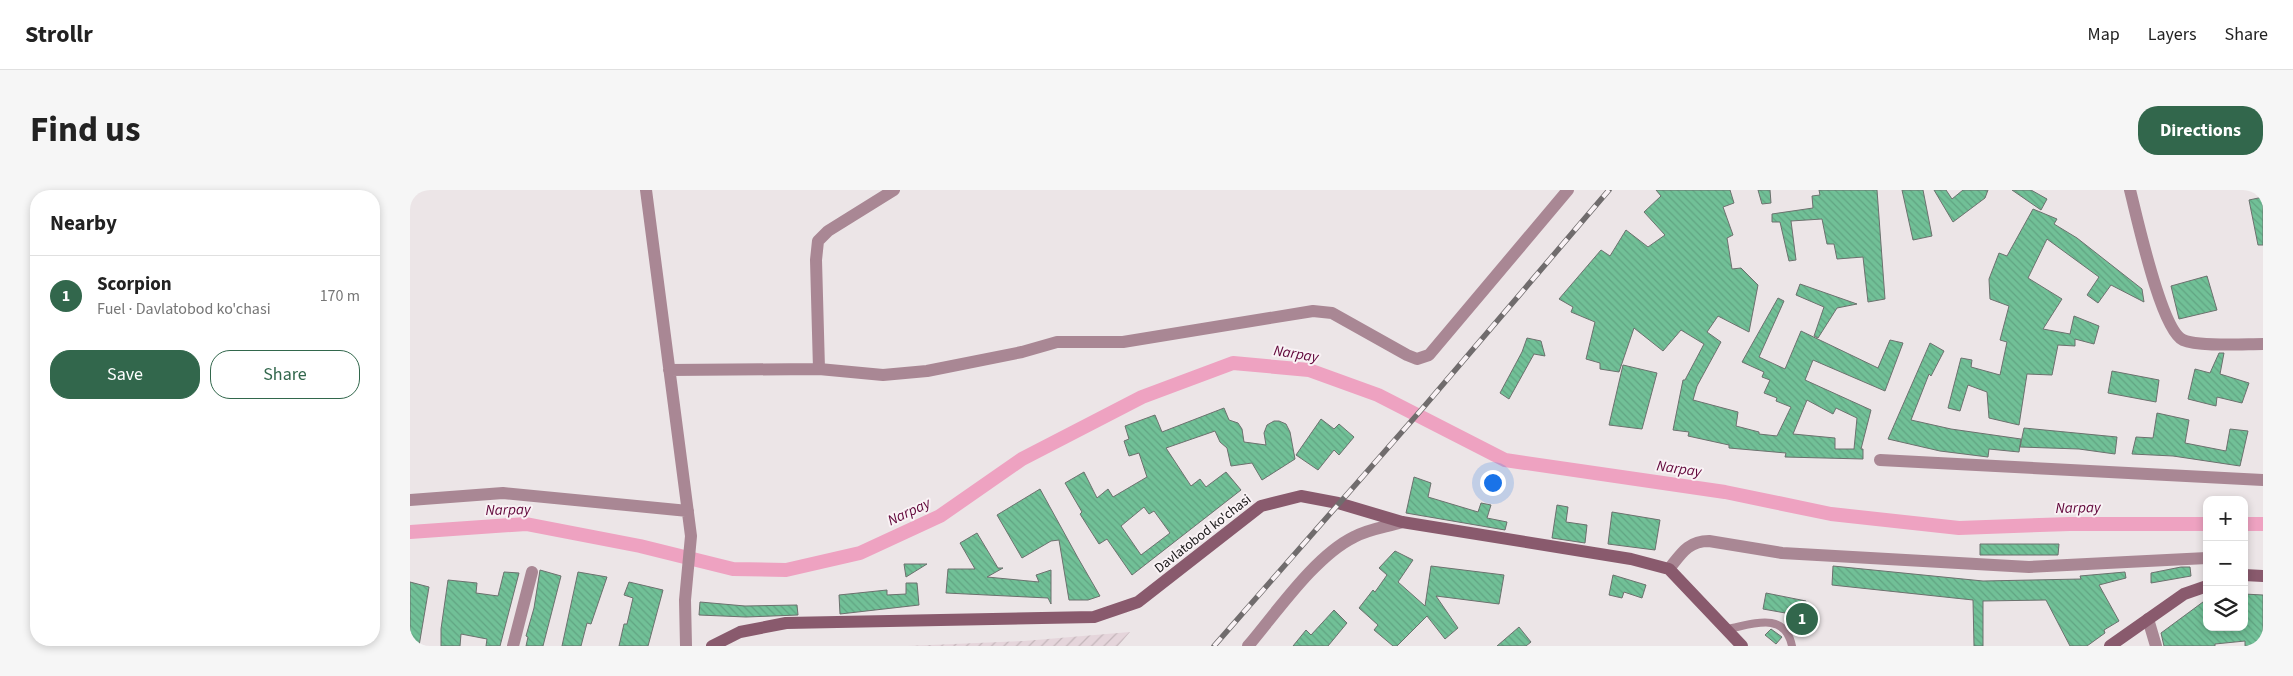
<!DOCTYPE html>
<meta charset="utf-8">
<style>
:root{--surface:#fff;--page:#f6f6f6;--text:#222;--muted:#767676;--line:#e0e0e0;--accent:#32674c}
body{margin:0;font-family:"Source Sans 3",sans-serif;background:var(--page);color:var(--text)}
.controls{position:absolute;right:15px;bottom:15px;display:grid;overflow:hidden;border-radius:10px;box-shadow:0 2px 8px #0003}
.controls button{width:45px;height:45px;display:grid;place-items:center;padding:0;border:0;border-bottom:1px solid var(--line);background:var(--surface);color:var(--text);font:25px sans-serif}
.you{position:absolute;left:1082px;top:292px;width:18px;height:18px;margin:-12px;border:4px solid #fff;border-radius:50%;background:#1a73e8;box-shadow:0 0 0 8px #1a73e833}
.badge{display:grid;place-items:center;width:32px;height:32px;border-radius:50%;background:var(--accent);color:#fff;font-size:16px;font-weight:700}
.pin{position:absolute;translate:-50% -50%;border:2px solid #fff;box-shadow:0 1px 5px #0006}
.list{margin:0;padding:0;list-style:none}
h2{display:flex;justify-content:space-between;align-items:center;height:65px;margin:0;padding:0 20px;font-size:21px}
h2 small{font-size:16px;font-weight:400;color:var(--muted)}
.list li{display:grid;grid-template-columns:32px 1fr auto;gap:15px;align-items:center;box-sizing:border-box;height:80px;padding:0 20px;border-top:1px solid var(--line)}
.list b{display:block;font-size:19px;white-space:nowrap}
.list p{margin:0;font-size:16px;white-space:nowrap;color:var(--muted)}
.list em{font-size:16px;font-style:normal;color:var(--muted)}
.actions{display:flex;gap:10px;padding:15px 20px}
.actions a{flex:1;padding:11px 0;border:1px solid var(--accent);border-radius:20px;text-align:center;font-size:18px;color:var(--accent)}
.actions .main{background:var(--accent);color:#fff}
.icon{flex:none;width:28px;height:28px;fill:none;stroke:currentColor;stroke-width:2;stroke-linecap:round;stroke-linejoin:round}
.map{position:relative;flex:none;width:1853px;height:456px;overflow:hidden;border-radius:20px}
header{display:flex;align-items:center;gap:30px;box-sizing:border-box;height:70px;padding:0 25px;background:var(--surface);border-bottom:1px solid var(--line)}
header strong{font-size:24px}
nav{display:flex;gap:28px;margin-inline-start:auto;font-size:18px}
.intro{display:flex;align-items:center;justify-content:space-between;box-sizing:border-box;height:120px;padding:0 30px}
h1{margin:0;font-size:35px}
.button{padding:12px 22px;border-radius:20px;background:var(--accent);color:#fff;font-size:18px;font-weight:700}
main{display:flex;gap:30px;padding:0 30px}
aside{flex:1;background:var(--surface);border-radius:20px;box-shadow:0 2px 8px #0003}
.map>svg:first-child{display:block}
</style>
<header>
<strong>Strollr</strong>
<nav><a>Map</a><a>Layers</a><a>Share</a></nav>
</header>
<div class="intro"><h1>Find us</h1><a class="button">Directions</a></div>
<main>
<aside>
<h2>Nearby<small></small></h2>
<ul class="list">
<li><span class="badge">1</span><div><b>Scorpion</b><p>Fuel · Davlatobod ko'chasi</p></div><em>170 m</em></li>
</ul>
<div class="actions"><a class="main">Save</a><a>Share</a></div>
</aside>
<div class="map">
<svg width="1853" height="456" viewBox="0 0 1853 456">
<defs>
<pattern id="industrial-furrows" width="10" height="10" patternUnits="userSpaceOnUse" patternTransform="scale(1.25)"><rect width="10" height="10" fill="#e5d5db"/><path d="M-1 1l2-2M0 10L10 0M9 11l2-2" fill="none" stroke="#c4b6bb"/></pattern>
<pattern id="building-back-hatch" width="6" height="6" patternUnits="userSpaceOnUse" patternTransform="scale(1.25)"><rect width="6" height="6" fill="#71c097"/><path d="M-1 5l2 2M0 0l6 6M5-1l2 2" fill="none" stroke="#61a482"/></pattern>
</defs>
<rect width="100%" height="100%" fill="#ece5e7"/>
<path fill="url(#industrial-furrows)" d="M720,442L708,456H497L614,451Z"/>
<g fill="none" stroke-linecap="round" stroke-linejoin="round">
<path stroke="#eea2c1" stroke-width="14" d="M1834,334H1853
M0,342L116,334L230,356L323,379L376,380L450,363L530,326L612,269L732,207L823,173L899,180L968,205L1095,270L1315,302L1421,324L1549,338L1660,334H1797"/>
</g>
<path fill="url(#building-back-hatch)" stroke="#6c716e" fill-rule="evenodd" d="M1246,0H1320L1324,13L1313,17L1323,45L1317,48L1322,79L1331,78L1348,95L1339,142L1308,126L1297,142L1311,152L1287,196L1283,210L1328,222L1326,236L1349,242V244L1367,246L1381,217L1366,211L1367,208L1354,203L1360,190L1352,187L1354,182L1332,172L1368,108L1374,111L1349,167L1375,179L1391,141L1468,178L1480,150L1493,153L1475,201L1403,170L1395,190L1461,220L1451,259H1453V269L1375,267L1376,263L1319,258V255L1278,246L1279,242L1263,240L1273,190H1275L1294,154L1271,140L1253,161L1224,138L1209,182L1190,179V173L1176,169L1185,132L1161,122L1163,117L1149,109L1191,60L1200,66L1216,40L1238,57L1255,45L1234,22L1251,6ZM1397,210L1423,224L1426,218L1447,228L1444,259H1425V248L1383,244Z
M1348,0H1360L1361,13L1352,14Z
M1409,0H1467L1475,109L1458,112L1453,67L1427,69L1424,54H1417L1412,29L1381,31L1386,70L1379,71L1370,32H1362V24L1403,18L1402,6L1410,5Z
M1492,0H1513L1522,46L1503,50Z
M1524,0H1536L1542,9L1553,0H1578L1575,8L1543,32Z
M1602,0H1621L1637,9L1631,20Z
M1853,7V55H1848L1839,10Z
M1623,19L1647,29L1644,34L1667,48L1732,99L1734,112L1701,95L1688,113L1677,105L1689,87L1637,49L1618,88L1652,109L1633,139L1660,144L1664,126L1689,136L1684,154L1665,149V156L1648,155L1642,185L1617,184L1609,235L1579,228L1577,202L1558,195L1550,221L1538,218L1551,168L1562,170L1561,177L1590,185L1597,152L1590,150L1599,116L1580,109L1579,89L1589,63L1597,66Z
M1797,86L1807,120L1769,129L1761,96Z
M1390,94L1447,114L1427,118L1408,148L1404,146L1414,117L1386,105Z
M1117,148L1131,151L1135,166L1124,164L1099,209L1090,203L1112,162Z
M1520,153L1534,161L1521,186L1519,184L1501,230L1541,239L1611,249L1609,262L1579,259L1578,267L1530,261L1478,249Z
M1809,163H1814L1810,184L1839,193L1832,213L1807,207L1806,216L1778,209L1785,179L1800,183Z
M1213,175L1247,183L1232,239L1199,235Z
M1702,181L1749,190L1746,212L1698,203Z
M814,218L819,230L828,233L832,239L834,252L856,255L854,243L857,235L864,231H869L876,234L880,242L885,269L852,290L842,273L821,276L817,258L810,252L805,241L756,258L781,296L790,289L796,297L816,282L831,300L722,385L697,349L689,354L670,324L672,322L655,293L674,282L687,308L698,299L703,307L737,287L729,263L719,266L714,251L719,249L715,236L745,225L752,242ZM734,317L739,324L744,321L760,343L731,365L711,336Z
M1747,223L1779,230L1775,253L1816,261L1820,239L1838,241L1830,276L1763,266L1722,264L1726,247L1743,248Z
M911,229L924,239L929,234L944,247L929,265L924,260L908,280L886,265Z
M1614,238L1707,247L1705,264L1669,259L1610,257Z
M1004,287L1021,293L1018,307L1068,322L1071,313L1081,315L1077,328L1097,332L1095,340L996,323Z
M630,299L668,368L690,406L678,410H659L649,350L641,351L612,368L587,325Z
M1147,315L1158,317L1156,332L1177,335L1175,353L1142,348Z
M1202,322L1250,330L1245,360L1198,354Z
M567,343L588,378H593L577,387L629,392L626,385L641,380V414L638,408L536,403L538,379H565L550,353Z
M1570,354H1649L1648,365H1570Z
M985,361L1003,370L988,392L1015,416L1021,376L1094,385L1089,414L1026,406L1048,438L1035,449L1017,426L987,456H983L964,440L968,435L949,418L963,400L965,402L977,385L969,378Z
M494,374H517L496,387Z
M1423,376L1573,391L1671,389L1670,386L1715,382L1716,388L1689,395L1709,431L1694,440L1695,443L1677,456H1660L1636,410L1573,411V456H1564L1563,410L1422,395Z
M1771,377H1780L1781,386L1741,393V383Z
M130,380L151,386L133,456H116L118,447L116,446L124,418Z
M94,382L109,383L90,456H76L77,449L51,444L50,456H31V439L38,390L67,393L66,403L88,406Z
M168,382L197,387L181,434L177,433L171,456H152Z
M1203,385L1236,395L1232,408L1214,402L1212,408L1199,405Z
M0,392L19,397L9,456H0Z
M219,392L253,400L238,456H209L214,434H217L223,408L214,405Z
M496,393H507L509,415L430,424L429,405L477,400V405L496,404Z
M1356,403L1396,411L1392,426L1353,419Z
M1834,404L1853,405V456H1835V451L1805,454V456H1754L1751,443L1797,409V437H1834Z
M290,412L335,416L387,415L388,425L336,427L289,425Z
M924,420L937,433L918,456H883L896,440L901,445Z
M1109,437L1121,452L1116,456H1087Z
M1361,439L1372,447L1366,454L1355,445Z"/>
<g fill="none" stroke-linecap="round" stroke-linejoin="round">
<path stroke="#a98794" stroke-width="8" d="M1318,439C1343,434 1375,421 1382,456"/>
<path stroke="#a98794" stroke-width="12" d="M236,0L281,346L275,410L276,456
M1720,0C1727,27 1751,140 1773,150C1788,157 1834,154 1853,154
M409,179L406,70L408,51L418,41L484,0
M259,180L409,179L473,185L517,181L612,162L647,152H713L903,121L922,123L997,165L1007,169L1019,165L1158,0
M1470,270L1853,290
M0,310L93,303L278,321
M1259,379C1271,364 1278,351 1299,351L1372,363L1619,377L1797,368
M1738,429L1746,456
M103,456L122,382
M838,456C867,422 905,366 944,347C958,339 976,337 992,332"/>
<path stroke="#895a6d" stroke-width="12" d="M1834,385L1853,386
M302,456L330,442L376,433L684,427L728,412L851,316L891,306L928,313L992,332L1221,369L1259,379L1332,456
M1700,456L1774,404L1797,396"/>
<defs>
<path id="rail" d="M804,456L1012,219L1199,0"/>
</defs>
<use href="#rail" stroke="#706c6d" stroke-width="5.5"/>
<use href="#rail" stroke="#f9f2f5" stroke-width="4" stroke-dasharray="11" stroke-linecap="butt"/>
</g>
<g text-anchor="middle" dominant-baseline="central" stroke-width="4" stroke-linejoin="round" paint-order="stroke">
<g font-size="14" fill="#1b191a" stroke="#f9f2f5">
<text transform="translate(793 344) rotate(-38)">Davlatobod ko'chasi</text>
</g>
<g font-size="15" font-style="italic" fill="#600539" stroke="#f9f2f5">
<text transform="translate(886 164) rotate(9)">Narpay</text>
<text transform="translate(1269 279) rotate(8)">Narpay</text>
<text transform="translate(1668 318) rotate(-1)">Narpay</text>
<text transform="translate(98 320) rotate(-1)">Narpay</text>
<text transform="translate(499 322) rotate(-25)">Narpay</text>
</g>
</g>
</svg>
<div class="controls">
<button>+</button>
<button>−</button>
<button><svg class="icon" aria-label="layers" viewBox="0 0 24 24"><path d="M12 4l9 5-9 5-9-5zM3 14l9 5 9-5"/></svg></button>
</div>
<div class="you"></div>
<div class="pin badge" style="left:1392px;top:429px">1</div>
</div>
</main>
